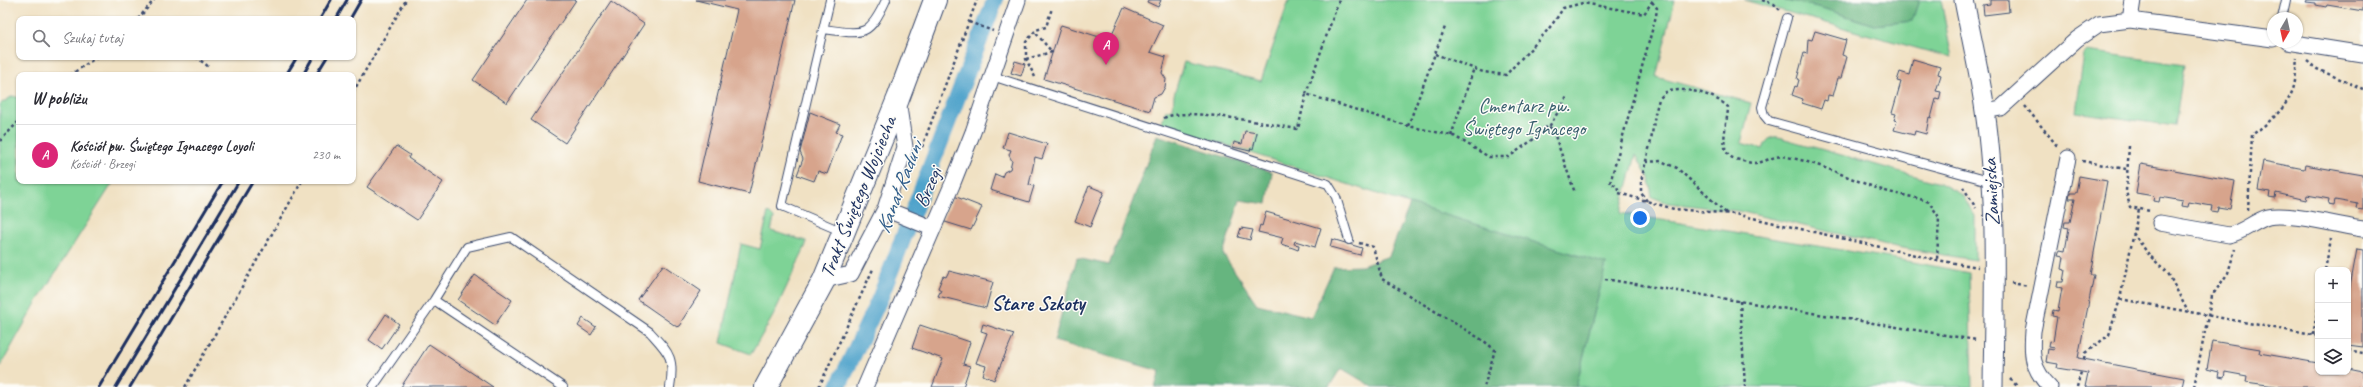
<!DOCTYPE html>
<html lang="pl">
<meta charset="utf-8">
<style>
:root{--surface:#fff;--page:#f7f7f7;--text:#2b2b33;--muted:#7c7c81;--line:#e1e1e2;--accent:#db2777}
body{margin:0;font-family:Caveat,sans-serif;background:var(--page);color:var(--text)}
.controls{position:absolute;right:12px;bottom:12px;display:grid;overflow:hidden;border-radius:8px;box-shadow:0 1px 3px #0004}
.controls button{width:36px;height:36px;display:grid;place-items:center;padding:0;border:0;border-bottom:1px solid var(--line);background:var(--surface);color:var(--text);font:20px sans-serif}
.compass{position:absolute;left:2267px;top:12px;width:36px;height:36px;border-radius:50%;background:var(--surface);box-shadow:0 1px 3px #0004;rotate:189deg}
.you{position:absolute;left:1640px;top:218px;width:14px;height:14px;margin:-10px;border:3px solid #fff;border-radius:50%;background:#1a73e8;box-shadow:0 0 0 6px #1a73e833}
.badge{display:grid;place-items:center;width:26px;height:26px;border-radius:50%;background:var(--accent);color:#fff;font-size:13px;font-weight:700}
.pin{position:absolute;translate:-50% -33px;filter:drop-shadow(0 1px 2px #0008)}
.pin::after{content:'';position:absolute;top:21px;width:14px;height:12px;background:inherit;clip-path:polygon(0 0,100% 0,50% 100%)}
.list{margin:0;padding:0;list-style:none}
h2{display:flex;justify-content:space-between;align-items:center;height:52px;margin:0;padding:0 16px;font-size:17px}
h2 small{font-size:13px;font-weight:400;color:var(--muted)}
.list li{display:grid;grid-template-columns:26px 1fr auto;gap:12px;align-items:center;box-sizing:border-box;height:60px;padding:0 16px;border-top:1px solid var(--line)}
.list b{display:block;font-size:15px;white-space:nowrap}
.list p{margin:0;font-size:13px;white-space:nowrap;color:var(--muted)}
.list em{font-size:13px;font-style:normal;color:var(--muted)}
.icon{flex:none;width:22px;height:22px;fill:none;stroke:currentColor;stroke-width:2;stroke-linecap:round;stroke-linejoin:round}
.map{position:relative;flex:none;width:2363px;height:387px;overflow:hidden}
.search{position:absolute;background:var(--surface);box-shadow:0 1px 3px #0004;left:16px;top:16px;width:340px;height:44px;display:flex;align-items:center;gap:10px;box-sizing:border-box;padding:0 14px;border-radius:8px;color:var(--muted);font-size:15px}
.panel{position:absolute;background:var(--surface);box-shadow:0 1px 3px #0004;left:16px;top:72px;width:340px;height:112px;border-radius:8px}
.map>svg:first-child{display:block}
</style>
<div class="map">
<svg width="2363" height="387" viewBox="0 0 2363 387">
<rect width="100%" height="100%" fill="#fdfcf7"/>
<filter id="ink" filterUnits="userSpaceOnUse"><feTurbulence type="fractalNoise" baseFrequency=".025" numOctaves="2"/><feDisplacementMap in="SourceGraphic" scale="8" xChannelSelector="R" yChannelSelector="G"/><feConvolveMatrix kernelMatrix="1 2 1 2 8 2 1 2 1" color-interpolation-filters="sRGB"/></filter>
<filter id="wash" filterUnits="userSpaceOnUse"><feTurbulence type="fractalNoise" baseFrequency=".012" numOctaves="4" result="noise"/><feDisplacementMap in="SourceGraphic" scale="16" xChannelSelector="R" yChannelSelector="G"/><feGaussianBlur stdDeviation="0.9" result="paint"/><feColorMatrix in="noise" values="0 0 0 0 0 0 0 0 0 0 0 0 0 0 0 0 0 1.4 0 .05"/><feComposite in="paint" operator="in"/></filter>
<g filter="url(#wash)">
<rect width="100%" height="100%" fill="#f0e1c3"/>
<path fill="#7ed396" stroke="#4c817a" d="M1289,0H1675L1656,77L1751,103L1741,143L1763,149C1766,141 1769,136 1778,137L1940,183L1962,195L1975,216V260L1896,247L1738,211L1668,203L1652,197L1649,178L1636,155L1620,213L1913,262L1969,273L1972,387H1576L1606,264L1443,215L1161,124L1166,110L1173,109L1174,95L1184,62L1261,81Z
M1744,0H1780L1819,7L1874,25L1912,21L1919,0H1941L1952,58Z
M2087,51L2184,65L2175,126L2076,112L2084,54Z
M13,96L19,98V181H114L36,303L0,367V104Z
M768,212L774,218L771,231L806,241V245L773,316L751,354L721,343L741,244L760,249Z"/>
<path fill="#66b57f" stroke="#40726e" d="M1780,0H1919L1912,21L1874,25L1819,7Z
M1157,135L1272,172L1267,204L1240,200L1223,254L1257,304L1311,317L1334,267L1362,266L1389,256L1410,204L1606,264L1576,387H1373L1341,368L1329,387H1155L1160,371L1054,341L1077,258L1109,265Z"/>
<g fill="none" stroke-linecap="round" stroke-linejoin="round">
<path stroke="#50a3cb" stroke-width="17" d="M838,387L880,298L995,0"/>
</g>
<g id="blocks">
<path fill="#d7a48c" d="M527,0H576L507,103L473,80Z
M696,0H795L749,194L698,181L737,10Z
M1148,0H1161L1158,7L1147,2Z
M1990,0H2008L2009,12L1984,15L1983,5L1990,4Z
M2307,0H2363V11L2327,5L2326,7L2316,5V3L2306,2Z
M611,1L644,24L565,143L531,120Z
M1124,8L1163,25L1150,52L1166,57L1162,73L1166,79L1165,87L1161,94L1154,97L1150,111L1044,79L1061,25L1109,40Z
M1815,31L1846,40L1842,55L1847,57L1841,78H1838L1833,96L1828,95L1827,101L1824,100L1821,109L1802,103L1803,99L1792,95L1795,86L1797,87L1799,80L1797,79L1804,53L1807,54L1808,39L1812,40Z
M1913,59L1940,67L1938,74L1941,75L1936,91L1941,92L1939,100L1936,99L1931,118L1929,117L1926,134L1915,131L1914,135L1894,130L1897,121L1894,120L1896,114L1892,113L1901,82L1897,81L1900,72L1909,75Z
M1015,61L1025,64L1021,76L1011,73Z
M810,112L840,124L836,132L842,134L827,174L818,171L814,181L797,175L803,159L800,152Z
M1245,131L1257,133L1253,149L1251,148L1250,151L1233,147L1234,142L1242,144Z
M1008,132L1047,144L1042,159L1035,157L1029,185L1034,186L1029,202L990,190L995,174L1002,177L1004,172L1010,169L1012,161L1009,155L1011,150L1003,148Z
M396,146L410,155L408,158L443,182L417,220L367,187Z
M2263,161L2304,169L2305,165L2363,175V210L2357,209L2358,204L2335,200L2334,205L2328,204L2329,199L2307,195L2306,200L2276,193L2275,198L2269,197L2270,192L2258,190Z
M2141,164L2235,181L2230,209L2218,207L2217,212L2211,211L2212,206L2189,202L2188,207L2182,206L2183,201L2160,197L2159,202L2153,201L2154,196L2136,193Z
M2079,176L2107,181L2090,275H2094L2078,358L2184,378L2182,387H2085L2088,373L2057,368L2058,364L2046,362L2048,349L2054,350L2055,348L2049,347L2050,341L2053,342L2057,317L2052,316L2053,310L2058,311L2062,288L2057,287L2058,282H2063L2065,270L2062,269L2064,257L2058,256L2060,250L2065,251L2069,228L2064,227L2065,222H2070L2075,199H2069L2070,193H2076Z
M1089,186L1104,192L1090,227L1075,221Z
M954,196L982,207L971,230L942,221Z
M1266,212L1321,228L1315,247L1295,241L1294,244L1299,245L1298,250L1293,248L1281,244L1283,238L1258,232L1260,225L1262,226Z
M1241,228L1253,230L1250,240L1238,237Z
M1332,239L1362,248L1360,255L1330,247Z
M2357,249L2363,250V347L2348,345V298Z
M663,265L701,291L681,322L682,323L680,326L677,327L638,300Z
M949,271L993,282L986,308L938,296L941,290L938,288L943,276L946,277Z
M475,275L512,300L495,325L458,300Z
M386,314L399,324L382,349L369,340Z
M583,318L596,327L591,335L578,326Z
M983,324L1014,334L994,380L983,375L986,366L976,363L987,333L981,331Z
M920,325L970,342L963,364L970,366L963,387H932L943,359L912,348Z
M2212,341L2260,349L2259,353L2318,363V372H2348V369L2363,372V387H2282L2246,382L2247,376L2225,372L2224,378L2218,377L2219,372L2207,369Z
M429,344L493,387H401Z"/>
</g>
</g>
<g filter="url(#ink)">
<use href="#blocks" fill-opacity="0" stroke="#3b4a6d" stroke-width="1"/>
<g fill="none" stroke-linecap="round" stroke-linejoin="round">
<defs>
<path id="service" d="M830,0L782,206L843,232
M1787,18L1762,107L1764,115L1769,121L1992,182
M2282,18L2286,0
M823,29C862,34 868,39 886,0
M992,76L1328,184L1336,197L1349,240
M434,300L563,387
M373,387L434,300L467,247L511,237L650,332C669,353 675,357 670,387"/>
<path id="minor" d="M2130,20L2133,0
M2288,42L2363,54
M1985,111L2001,108L2077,39L2099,24L2130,20L2273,39
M885,209L932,228
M2160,223L2229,235C2244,232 2254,221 2268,217C2288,212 2341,226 2363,229
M824,280L851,274L885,209L905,147L898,101
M865,387L952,185L973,132L1018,0
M2050,387C2032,369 2031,355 2033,331L2068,158"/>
<path id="tertiary" d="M1964,0C1971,37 1980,74 1985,111C1998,202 1994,295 1993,387"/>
<path id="primary" d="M766,387L824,280L898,99L935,0"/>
</defs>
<use href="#service" stroke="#3b4a6d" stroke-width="10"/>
<use href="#minor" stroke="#3b4a6d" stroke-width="17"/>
<use href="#tertiary" stroke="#3b4a6d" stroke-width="21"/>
<use href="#primary" stroke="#3b4a6d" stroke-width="24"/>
<path stroke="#3b4a6d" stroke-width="2.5" stroke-dasharray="3 3" stroke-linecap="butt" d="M1762,0L1774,4L1780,10
M1652,2L1657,8L1656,16L1610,183L1617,186L1619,193L1674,209L1735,214L1937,260L1978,267
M138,19L154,0
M969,22L993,31
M1435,54L1483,72L1506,75C1525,53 1549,33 1563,8L1583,3L1644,14L1653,0
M196,57L209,67
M1026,59L1052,52L1034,31
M2307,61L2317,69L2363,89
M70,75L97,57
M1035,77L1026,59V42L1036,30L1046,27L1052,8
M353,92L406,0
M1306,94L1339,0
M2025,106L2058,147
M1164,118C1186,106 1270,125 1298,129L1306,94L1408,126L1454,136L1489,157H1509L1535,138L1545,128L1549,127L1567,97
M1408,126L1445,27
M1549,127L1553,130L1575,193
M1451,136L1474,68
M0,141L19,121
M2129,146L2126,191L2130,207L2150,211
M922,147L977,0
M2082,161L2126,169
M1646,162L1661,161L1677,168L1726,213
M1963,187L1976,208
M1647,201L1641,193V181L1651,141L1655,114L1659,99L1666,92C1685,86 1714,94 1728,107C1728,121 1718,148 1731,157C1734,159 1740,160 1743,161C1764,168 1770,153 1787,157C1820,163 1850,179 1882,190C1898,195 1914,196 1929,202L1939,217L1937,260
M2248,210L2252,135C2268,123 2288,108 2294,86C2296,78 2296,67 2297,58
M2133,233L2150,256L2168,273L2188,312
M1359,243L1373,247L1382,279L1484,341L1495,350L1484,387
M2325,270L2331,239
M1605,279L1976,340
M2011,283L2028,286
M2120,299L2318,336
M1740,301L1745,387
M2313,335L2318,308
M2348,350L2363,353
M2084,359L2085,353L2109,335L2120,299L2139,209
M2010,379L2018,387
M185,387L302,181
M819,387L873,269
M2077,387L2081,372
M2194,387L2212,296L2228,273L2235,249"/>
<use href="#service" stroke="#fff" stroke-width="8"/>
<use href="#minor" stroke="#fff" stroke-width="15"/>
<use href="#tertiary" stroke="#fff" stroke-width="19"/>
<use href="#primary" stroke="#fff" stroke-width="22"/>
<path stroke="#1b2f5e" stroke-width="3" d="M320,19L331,0
M336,19L347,0
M350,19L361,0
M286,75L297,57
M303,75L313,57
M316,75L327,57
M99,387L223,181
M116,387L239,181
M130,387L253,181"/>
</g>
</g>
<g text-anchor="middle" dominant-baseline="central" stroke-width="3" stroke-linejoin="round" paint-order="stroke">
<g font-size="20" fill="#39606f" stroke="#fdfcf7">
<text x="1524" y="105">Cmentarz pw.<tspan x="1524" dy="23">Świętego Ignacego</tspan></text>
</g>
<g font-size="20" fill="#1b2f5e" stroke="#fdfcf7">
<text transform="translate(928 187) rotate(-66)">Brzegi</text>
<text transform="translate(1991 192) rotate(-93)">Zamiejska</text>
<text transform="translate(858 197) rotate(-68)">Trakt Świętego Wojciecha</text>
</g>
<g font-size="21" font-style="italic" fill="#305d8a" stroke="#fdfcf7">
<text transform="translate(899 187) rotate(-69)">Kanał Raduni</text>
</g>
<g font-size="21" font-weight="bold" fill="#1b2f5e" stroke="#fdfcf7">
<text x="1038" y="303">Stare Szkoty</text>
</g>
</g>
</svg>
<div class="controls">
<button>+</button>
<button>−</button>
<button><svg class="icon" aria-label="layers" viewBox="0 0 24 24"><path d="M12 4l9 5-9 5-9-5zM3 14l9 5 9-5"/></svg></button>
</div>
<svg class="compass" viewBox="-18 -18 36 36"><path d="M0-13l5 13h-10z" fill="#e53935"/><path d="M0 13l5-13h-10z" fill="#7c7c81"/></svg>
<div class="you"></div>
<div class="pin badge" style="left:1106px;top:65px">A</div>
<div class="search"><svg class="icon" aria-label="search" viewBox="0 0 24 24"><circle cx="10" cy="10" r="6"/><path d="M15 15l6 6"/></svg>Szukaj tutaj</div>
<section class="panel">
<h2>W pobliżu<small></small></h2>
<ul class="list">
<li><span class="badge">A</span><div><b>Kościół pw. Świętego Ignacego Loyoli</b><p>Kościół · Brzegi</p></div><em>230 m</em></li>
</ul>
</section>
</div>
